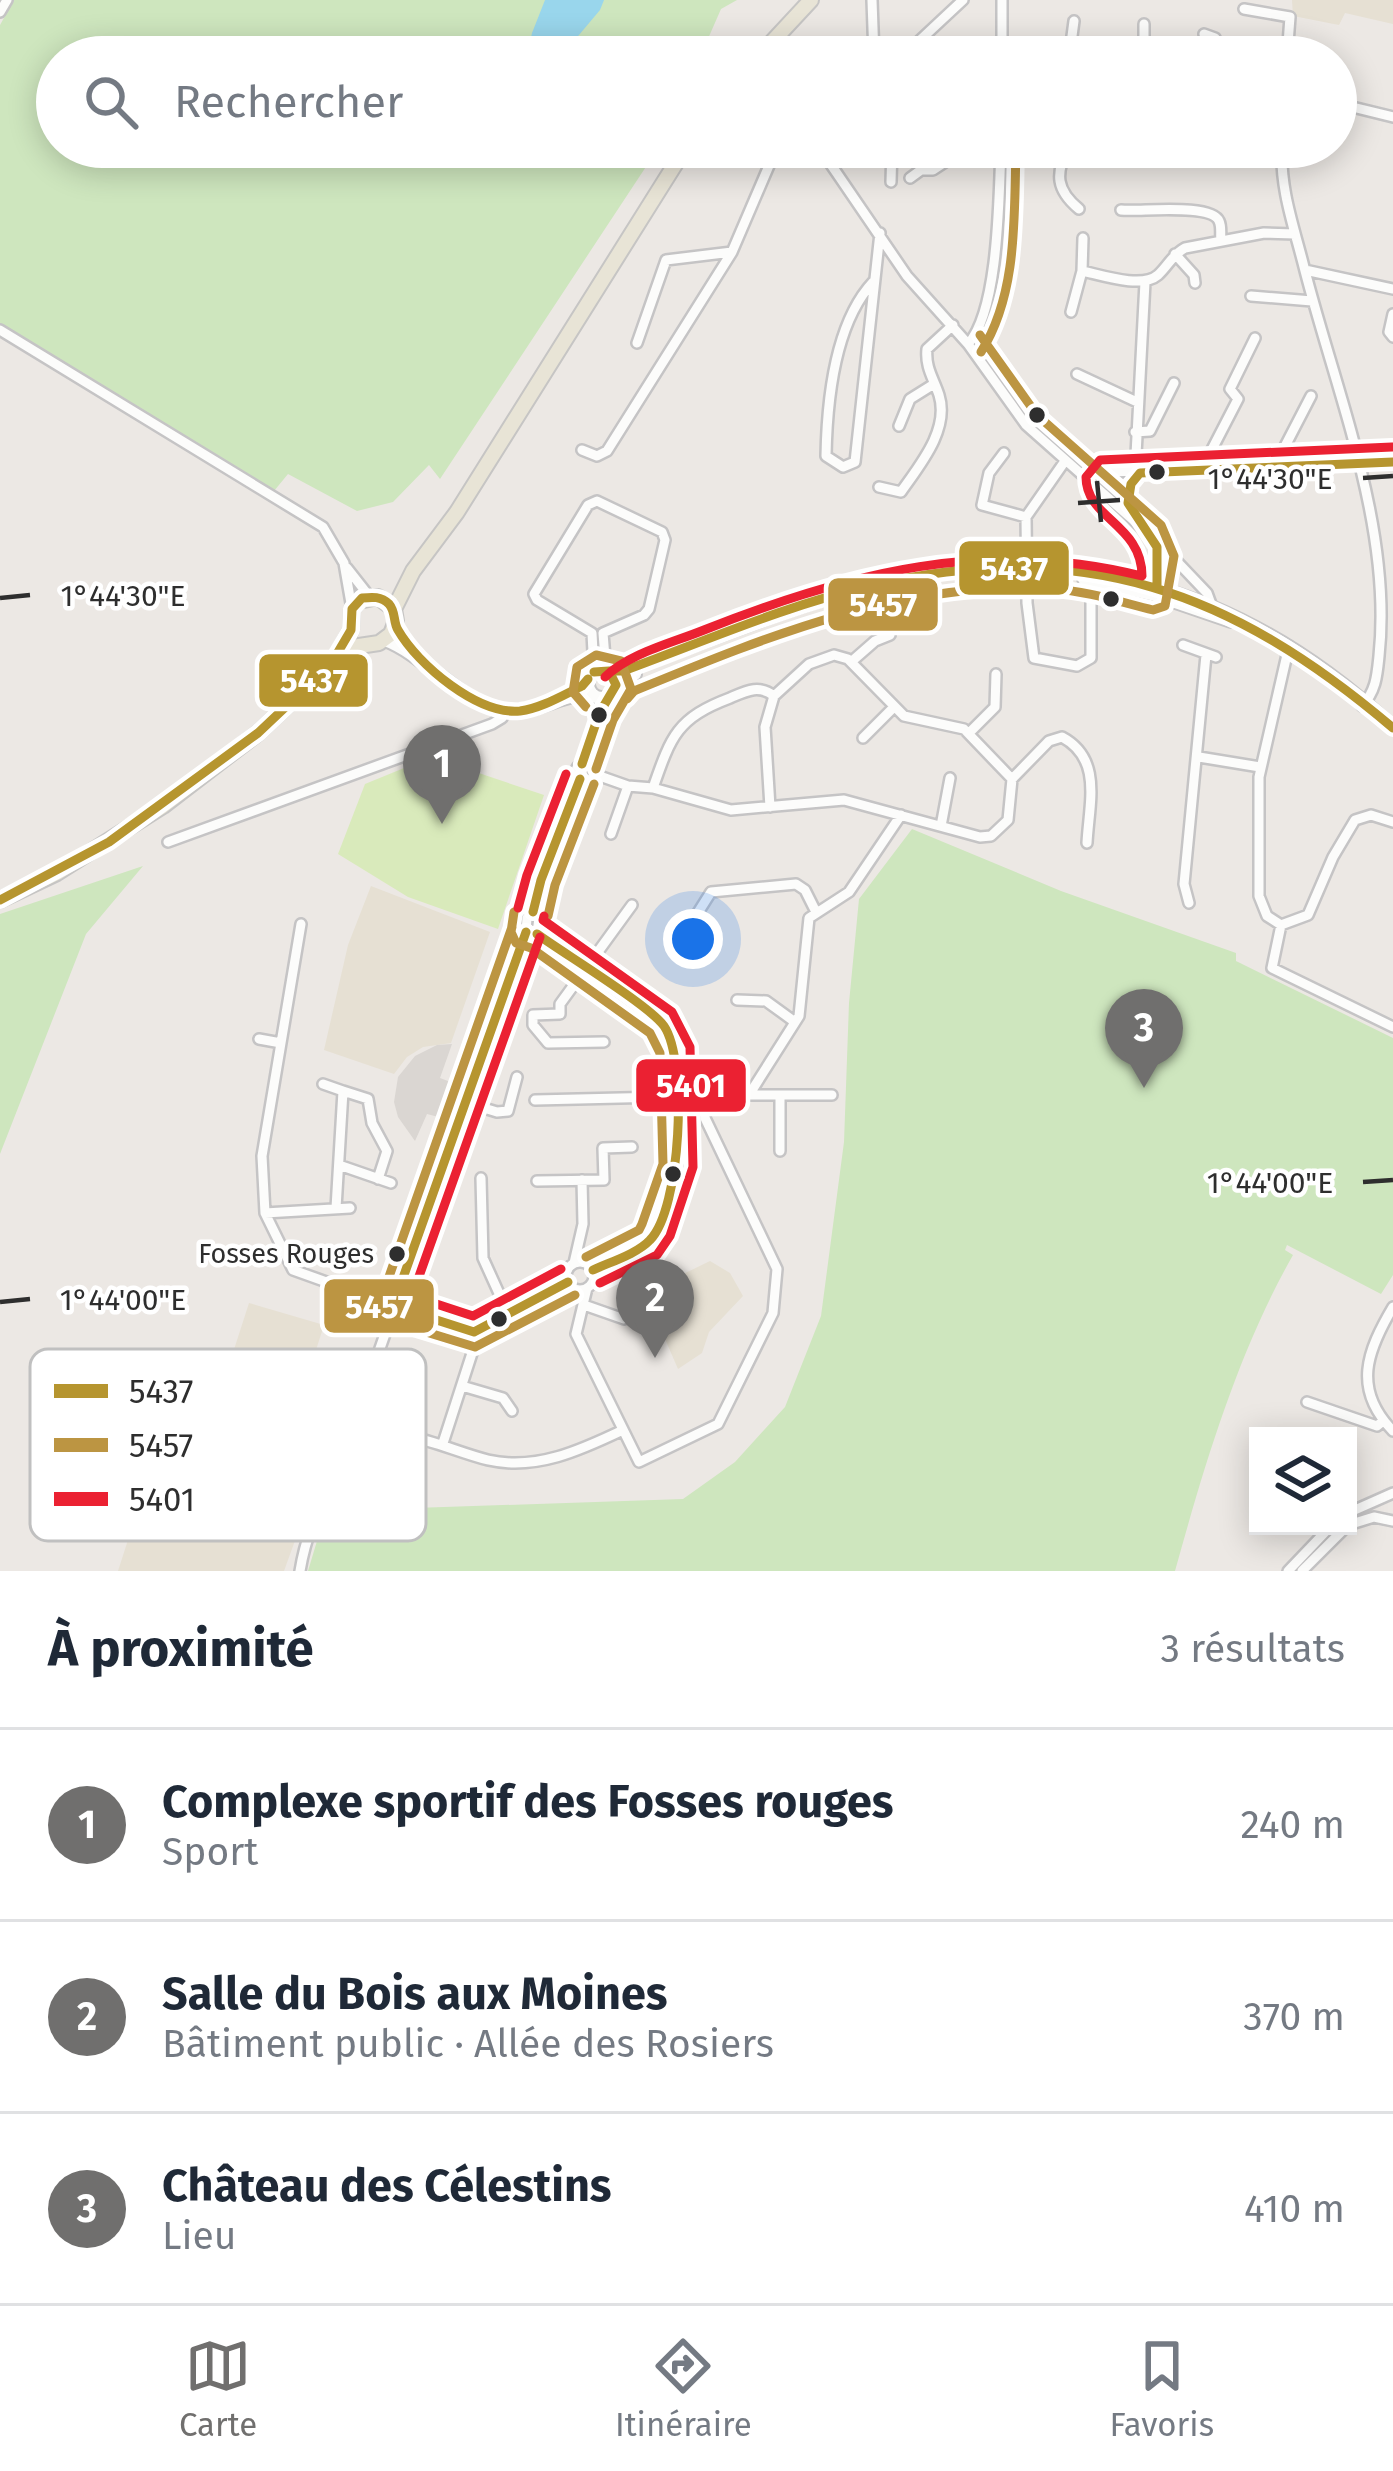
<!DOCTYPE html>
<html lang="fr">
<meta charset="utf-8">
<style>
:root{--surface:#fff;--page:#f6f6f7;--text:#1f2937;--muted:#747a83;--line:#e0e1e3;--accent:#706f6e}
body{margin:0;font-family:"Fira Sans",sans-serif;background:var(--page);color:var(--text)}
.controls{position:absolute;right:36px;bottom:36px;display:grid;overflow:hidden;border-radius:0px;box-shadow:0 6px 30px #0003}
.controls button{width:108px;height:108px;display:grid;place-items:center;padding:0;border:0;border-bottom:3px solid var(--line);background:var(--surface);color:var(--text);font:60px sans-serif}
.you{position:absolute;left:693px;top:939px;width:42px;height:42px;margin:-30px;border:9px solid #fff;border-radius:50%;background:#1a73e8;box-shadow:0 0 0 18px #1a73e833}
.badge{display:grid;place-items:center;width:78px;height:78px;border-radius:50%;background:var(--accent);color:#fff;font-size:39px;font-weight:700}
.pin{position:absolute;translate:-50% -99px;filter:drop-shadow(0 3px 6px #0008)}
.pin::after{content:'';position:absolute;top:63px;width:42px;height:36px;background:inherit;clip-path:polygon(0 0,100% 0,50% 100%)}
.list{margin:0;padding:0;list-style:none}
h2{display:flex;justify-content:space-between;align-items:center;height:156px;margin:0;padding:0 48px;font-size:51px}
h2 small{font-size:39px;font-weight:400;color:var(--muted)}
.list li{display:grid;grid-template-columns:78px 1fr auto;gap:36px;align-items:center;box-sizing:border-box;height:192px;padding:0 48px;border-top:3px solid var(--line)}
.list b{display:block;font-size:45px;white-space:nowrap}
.list p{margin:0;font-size:39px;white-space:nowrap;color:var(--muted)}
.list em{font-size:39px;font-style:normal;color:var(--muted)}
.icon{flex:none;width:66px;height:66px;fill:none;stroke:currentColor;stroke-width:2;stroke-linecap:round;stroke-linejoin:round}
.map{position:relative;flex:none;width:1393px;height:1571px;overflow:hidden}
.search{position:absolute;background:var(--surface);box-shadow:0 6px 30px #0003;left:36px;right:36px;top:36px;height:132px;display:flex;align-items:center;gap:30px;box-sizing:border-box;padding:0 42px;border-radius:66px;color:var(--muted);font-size:45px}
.sheet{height:732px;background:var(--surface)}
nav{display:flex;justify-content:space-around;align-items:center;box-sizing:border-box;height:168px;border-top:3px solid var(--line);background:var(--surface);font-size:33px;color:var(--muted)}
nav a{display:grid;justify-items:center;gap:6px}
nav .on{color:var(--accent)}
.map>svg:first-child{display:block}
</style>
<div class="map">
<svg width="1393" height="1571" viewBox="0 0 1393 1571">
<rect width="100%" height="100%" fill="#ece8e4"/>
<path fill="#e6e0d3" d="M1292,0H1393V24L1345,13L1339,25L1293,16Z
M371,886L490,932L451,1043L423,1047L407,1057L394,1074L324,1050L348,945Z
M710,1261L730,1273L743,1296L709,1332L702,1353L678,1369L662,1332L650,1336L634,1298Z
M249,1303L324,1325L300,1400L339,1410L307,1503L197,1464Z
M154,1459L305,1513L284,1571H118Z"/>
<path fill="#cee6be" d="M14,0H737L721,9L700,57H57V147H659L440,479L429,465L393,502L357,511L288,474L274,491L0,324V25Z
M912,829L1061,891L1236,953V961L1393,1038V1275L1381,1294L1287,1245L1285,1250L1293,1255C1238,1352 1205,1463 1175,1571H308L326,1511L683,1499L735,1462L785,1407L821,1316L844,1142L849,1003L859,899Z
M143,866L86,934L0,1154V914Z"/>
<path fill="#d9eabb" d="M431,757L544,795L498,929L408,897L338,854L365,784Z"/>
<path fill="#dad6d2" d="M452,1044L440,1078L461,1086L450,1120L427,1114L415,1141L398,1117L394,1102L398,1077L415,1056L437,1045Z"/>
<path fill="#99d6ec" d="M545,0H604L600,10L563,54L527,57L532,33Z"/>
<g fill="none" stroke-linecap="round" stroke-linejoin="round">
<defs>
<path id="street" d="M872,0L874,57
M1244,9L1290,17L1287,57
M0,12L7,0
M1074,21L1072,36L1078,57
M1144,24V57
M1204,34L1215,38V57
M918,42L963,0
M1002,57V0
M1336,103L1393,117
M819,147L907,276L968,344L1026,425L1149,534L1159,556L1156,590
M1068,147C1055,174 1056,190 1079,209
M1144,147L1206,157L1214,154L1218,147
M1282,147C1280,188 1293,224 1303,263C1334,387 1393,526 1379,656C1377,676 1376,691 1362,706
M910,178L921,170H933L968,147
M891,182L892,147
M1121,210C1140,212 1211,203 1219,221C1222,227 1220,235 1221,241
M1083,238L1082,271C1101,275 1142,289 1158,275C1168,266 1172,255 1185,248L1264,233L1295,234
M1175,254L1194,275L1195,283
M1305,270L1393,289
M873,282C835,323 827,401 826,456L843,467L855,462L880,233
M1251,296L1312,301
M1071,312L1082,271
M1393,314L1389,332L1393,337
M0,330L323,527L344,563L352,609
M637,343L666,260L732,252
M968,344C999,311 999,194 1001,147
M1077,374L1137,402
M899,426L910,399L934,384
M1135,432L1150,431L1174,383
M582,450L597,456L607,451L732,252L777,147
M1004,453L989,473L982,505L1026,517
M1065,461L1026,517L1027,603L1034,658L1077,666L1091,658V580
M1283,464L1282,452L1311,396
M1206,469L1207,459L1238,399L1230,389L1255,338
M1082,473L1393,462
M1135,474L1145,282
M879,487L901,492C919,466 950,430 939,395C934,379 925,368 927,349L953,325
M1132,515L1128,497L1137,475
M1158,551H1167L1207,593L1211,604
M347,568L369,596
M1183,645L1216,657
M1289,646L1259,777V896L1267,916L1281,925L1308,915L1333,857L1355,820L1371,815L1393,822
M851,662L875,641L890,635
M594,672L592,633L537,600L534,594L588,505L597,501L662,532L665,540L649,609L644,615L603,633L606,670
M969,733L995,707L996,674
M863,738L894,707
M1199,757L1260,767
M576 772a9 9 0 1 1 18 0a9 9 0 1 1-18 0Z
M582,764L608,697
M594,774L628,786L653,788L731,810L844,800L980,837L991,836L1008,820L1012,779
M1012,779L1049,741L1062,737C1103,759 1089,803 1087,843
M653,788C671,736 677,718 730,698C746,691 759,684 774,696L809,664L834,655L848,659L904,716L964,729L1012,779
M770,807L765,727L774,696
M941,826L950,778
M611,834L628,786
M168,842L492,724L502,718L504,711
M1189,903L1184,884L1206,655
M533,912L541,880L580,779
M301,924L262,1156L265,1213L293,1270L466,1332H474L568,1282
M1281,925L1272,968L1393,1027
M687,930L711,892L796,884L805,890L815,910
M537,934L539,917L533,912L527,918L526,932L537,934L662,1023L675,1049L678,1166L656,1231L649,1242L593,1270
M737,1000L766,1001L795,1022
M259,1039L281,1043
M604,1042L548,1043L533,1025V1015L560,1014V1004L632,905
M323,1084L343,1091
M749,1095H832
M780,1095V1151
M535,1100L749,1095L799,1016L809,918L849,892L901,815
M464,1102L497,1112L508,1111L517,1077
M339,1165L391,1183
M481,1178L483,1258L507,1311
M537,1181L604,1180L603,1148L632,1147
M336,1208L343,1091L368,1099L372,1123L387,1151L378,1179
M265,1213L350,1208
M566 1276a14 14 0 1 1 28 0a14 14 0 1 1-28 0Z
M574,1263L583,1224L582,1180
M587,1288L576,1334L639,1462L718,1424L773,1313L777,1269L705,1118V1095
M584,1305L624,1319
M1393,1307C1367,1351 1352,1389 1393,1431
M462,1386L503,1398L512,1411
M1307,1402L1377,1426L1383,1421
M443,1443L475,1344L474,1332
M159,1456L319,1511
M391,1485L407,1436C435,1441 460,1453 488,1460C536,1471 581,1450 623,1430
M318,1492L342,1442
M1348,1513L1393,1493
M1348,1525L1374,1517L1393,1521
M300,1571C308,1521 333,1478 351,1431L526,932
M1288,1571L1331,1526
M1302,1571L1347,1526"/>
<path id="secondary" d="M1084,579L1155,595L1231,621
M385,640C427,656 465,708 508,711C538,713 564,693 592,694
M588 684a14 14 0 1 1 28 0a14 14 0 1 1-28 0Z
M609,671H623C706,642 788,606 873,585C1072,537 1246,589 1393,728
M616,688L620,681L635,674"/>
<path id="primary" d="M758,57L811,0
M337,655L351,630L352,609L359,601L378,597L394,609
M0,900L57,873L163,806L258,733L331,664L359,646L379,643L391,634L396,621L394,609L413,571L457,512L686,147"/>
</defs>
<use href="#street" stroke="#c5c4c5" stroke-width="14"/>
<use href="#secondary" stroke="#c5c4c5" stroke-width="16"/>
<use href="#primary" stroke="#c6c5c4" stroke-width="18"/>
<use href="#street" stroke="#fcfcfb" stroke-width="9"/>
<use href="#secondary" stroke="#fcfcfb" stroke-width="12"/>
<use href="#primary" stroke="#e8e4d6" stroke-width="14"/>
<defs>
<path id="bus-1" d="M1157,585V547L1128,503L1131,484L1140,473L1393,462
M609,671H623C705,641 787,605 873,585C1084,537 1232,591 1393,728
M582,764L599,714L616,685L609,671L594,672
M0,900L109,842L258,733L331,664L351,630L352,609L362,598C372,597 381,596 389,604C396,612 393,622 398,630C418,665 478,715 520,711C542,708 563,695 582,686L588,679
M533,912L541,880L580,779
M537,934C563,953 649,1005 664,1026C688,1061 681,1209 650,1240C637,1254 610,1262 593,1270
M393,1306L526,932
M393,1306L474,1332L568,1282"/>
<path id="bus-2" d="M981,352C1018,294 1014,215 1016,148
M627,699L634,691C768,636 906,579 1053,589C1087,591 1120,602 1153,610L1165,606L1174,556L1161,525L1037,415L980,335
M586,707L573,692L577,667L596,655L621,661L631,689L613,720L596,769
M514,912L511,932L516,943L531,948L650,1033L660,1053L663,1164L642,1224L639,1230L586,1257
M548,916L555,885L594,784
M512,927L378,1308L387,1320L475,1347L575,1295"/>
<path id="bus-3" d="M605,677C630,653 672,643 704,630C849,572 988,537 1142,576C1142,524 1086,519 1086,477L1100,460L1392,447
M518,908L527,875L566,774
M544,916L543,920L672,1012L690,1047L693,1167L670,1236L657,1255L600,1283
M540,937L412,1296L473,1316L561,1269"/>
</defs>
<use href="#bus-1" stroke="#fff" stroke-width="18"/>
<use href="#bus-2" stroke="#fff" stroke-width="18"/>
<use href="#bus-3" stroke="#fff" stroke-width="18"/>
<use href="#bus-1" stroke="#b6952f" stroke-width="9"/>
<use href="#bus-2" stroke="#bc9542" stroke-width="9"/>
<use href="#bus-3" stroke="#eb2132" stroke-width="9"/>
</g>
<path fill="none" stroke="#2e2e2e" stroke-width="4.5" d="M1363,478L1393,476M1097,481L1101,522M1078,503L1120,500M0,598L30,595M1363,1182L1393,1180M0,1302L30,1299"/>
<g fill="#2e2e2e" stroke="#fff" stroke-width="4.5">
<circle cx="1037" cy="415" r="10"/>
<circle cx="1157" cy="472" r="10"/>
<circle cx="1111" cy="599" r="10"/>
<circle cx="599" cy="715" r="10"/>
<circle cx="673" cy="1174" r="10"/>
<circle cx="397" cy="1254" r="10"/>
<circle cx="499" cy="1319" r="10"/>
</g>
<g text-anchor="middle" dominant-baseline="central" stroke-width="9" stroke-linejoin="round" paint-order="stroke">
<g font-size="27" fill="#2e2e2e" stroke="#fff" text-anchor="end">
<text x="374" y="1254">Fosses Rouges</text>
</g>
</g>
<rect x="30" y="1349" width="396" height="192" rx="18" fill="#fff" stroke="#c0c0c0" stroke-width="3"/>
<rect x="54" y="1384" width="54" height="14" fill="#b6952f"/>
<rect x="54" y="1438" width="54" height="14" fill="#bc9542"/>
<rect x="54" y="1492" width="54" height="14" fill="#eb2132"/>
<g font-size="33" fill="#2e2e2e">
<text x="129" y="1403">5437</text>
<text x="129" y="1457">5457</text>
<text x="129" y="1511">5401</text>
</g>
<g font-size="30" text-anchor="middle" fill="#2e2e2e" stroke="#fff" stroke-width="9" stroke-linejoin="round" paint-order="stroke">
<text x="1270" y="489">1°44'30"E</text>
<text x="123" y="606">1°44'30"E</text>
<text x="1270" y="1193">1°44'00"E</text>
<text x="123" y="1310">1°44'00"E</text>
</g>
<g stroke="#fff" stroke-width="4.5">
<rect x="957" y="539" width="114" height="58" rx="12" fill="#b6952f"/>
<rect x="826" y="576" width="114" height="57" rx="12" fill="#bc9542"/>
<rect x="257" y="652" width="113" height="57" rx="12" fill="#b6952f"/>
<rect x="634" y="1057" width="114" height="57" rx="12" fill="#eb2132"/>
<rect x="322" y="1277" width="114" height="58" rx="12" fill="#bc9542"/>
</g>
<g font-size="33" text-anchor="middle" font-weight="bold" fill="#fff">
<text x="1014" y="580">5437</text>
<text x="883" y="616">5457</text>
<text x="314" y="692">5437</text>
<text x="691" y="1097">5401</text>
<text x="379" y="1318">5457</text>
</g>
</svg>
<div class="controls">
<button><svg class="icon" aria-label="layers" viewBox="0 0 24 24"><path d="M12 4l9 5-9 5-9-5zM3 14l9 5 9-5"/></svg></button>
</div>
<div class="you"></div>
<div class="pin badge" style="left:442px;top:824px">1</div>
<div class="pin badge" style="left:655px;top:1358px">2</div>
<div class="pin badge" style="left:1144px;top:1088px">3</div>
<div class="search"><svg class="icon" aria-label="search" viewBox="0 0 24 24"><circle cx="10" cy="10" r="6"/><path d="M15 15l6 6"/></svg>Rechercher</div>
</div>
<section class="sheet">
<h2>À proximité<small>3 résultats</small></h2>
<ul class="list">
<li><span class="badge">1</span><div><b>Complexe sportif des Fosses rouges</b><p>Sport</p></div><em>240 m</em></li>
<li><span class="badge">2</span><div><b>Salle du Bois aux Moines</b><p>Bâtiment public · Allée des Rosiers</p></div><em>370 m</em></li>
<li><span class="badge">3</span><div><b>Château des Célestins</b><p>Lieu</p></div><em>410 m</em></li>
</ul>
</section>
<nav>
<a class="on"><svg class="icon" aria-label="map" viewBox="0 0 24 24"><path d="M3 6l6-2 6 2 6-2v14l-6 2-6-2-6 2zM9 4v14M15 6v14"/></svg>Carte</a>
<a><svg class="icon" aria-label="directions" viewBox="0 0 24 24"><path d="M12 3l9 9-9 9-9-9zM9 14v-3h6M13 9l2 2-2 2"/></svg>Itinéraire</a>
<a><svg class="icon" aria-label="saved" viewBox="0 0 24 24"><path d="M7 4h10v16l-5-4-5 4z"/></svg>Favoris</a>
</nav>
